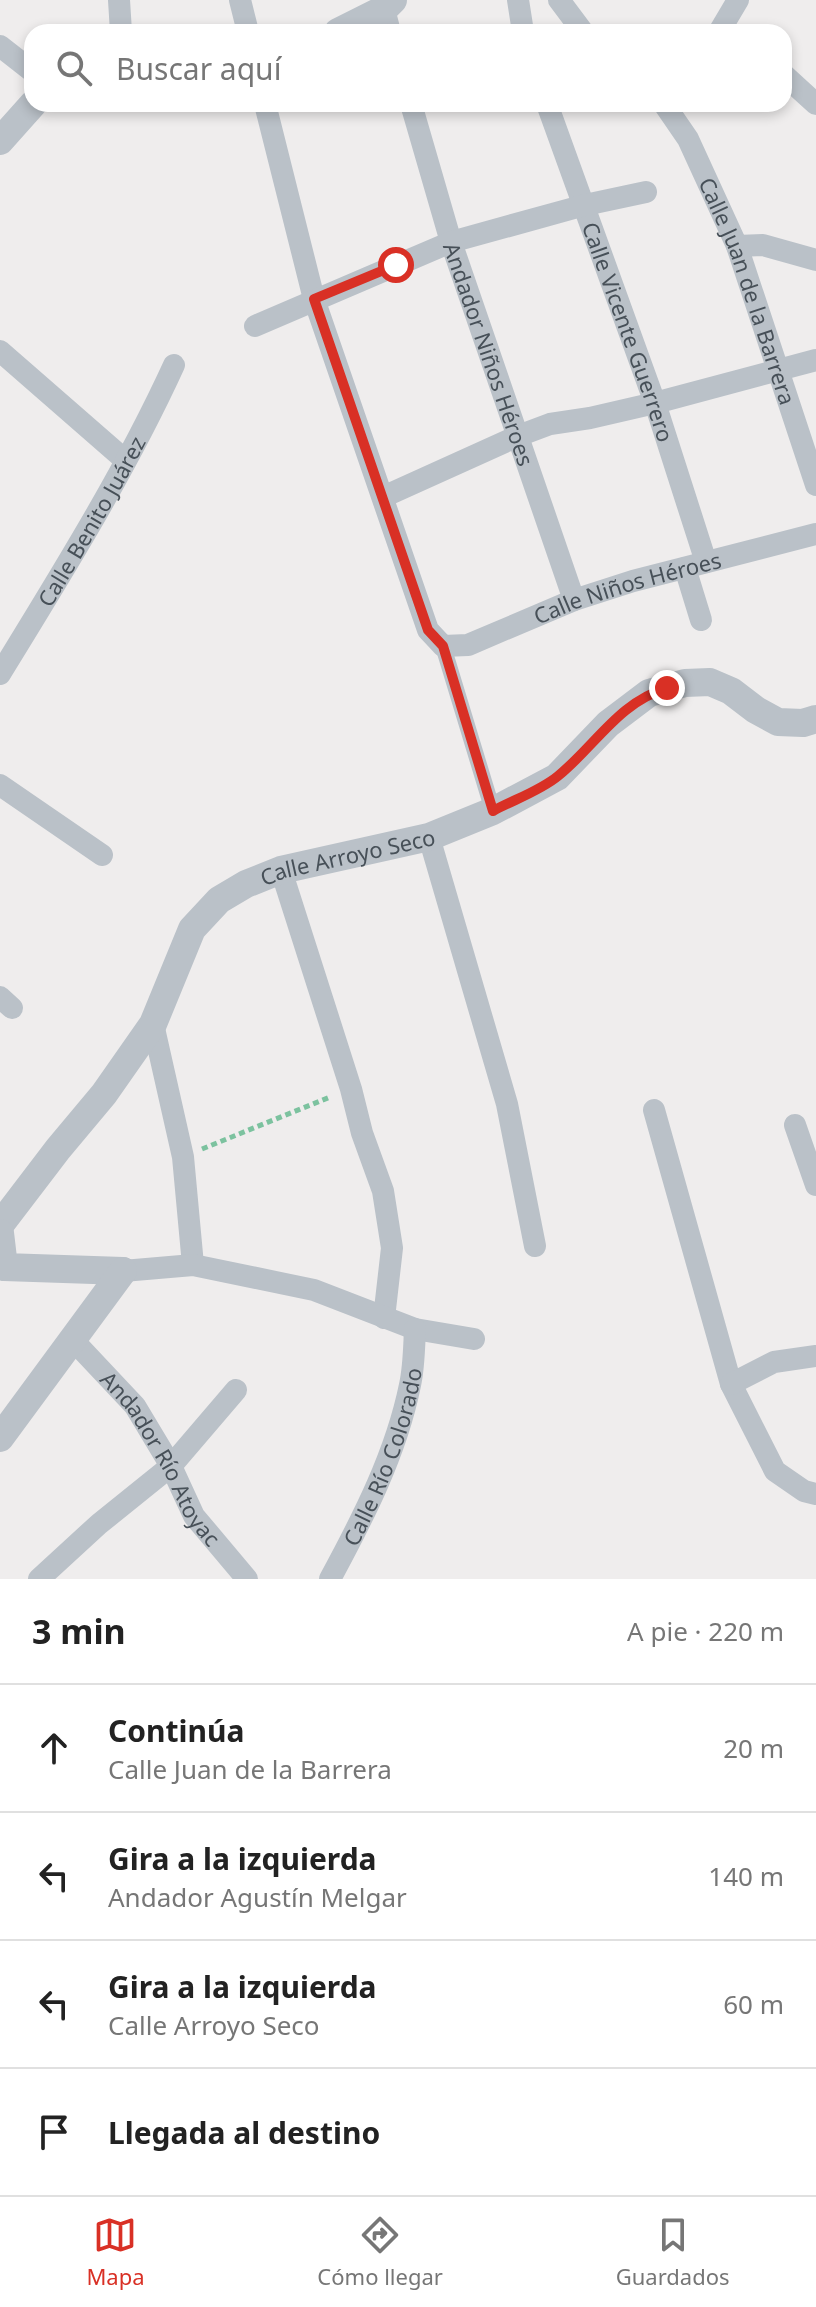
<!DOCTYPE html>
<html lang="es">
<meta charset="utf-8">
<style>
:root{--surface:#fff;--page:#f6f6f6;--text:#222;--muted:#767676;--line:#e0e0e0;--accent:#d93025}
body{margin:0;font-family:"Noto Sans",sans-serif;background:var(--page);color:var(--text)}
.stop{position:absolute;width:24px;height:24px;margin:-18px;border:6px solid #d93025;border-radius:50%;background:#fff}
.stop.end{background:#d93025;border-color:#fff;box-shadow:0 2px 8px #0008}
.list{margin:0;padding:0;list-style:none}
h2{display:flex;justify-content:space-between;align-items:center;height:104px;margin:0;padding:0 32px;font-size:34px}
h2 small{font-size:26px;font-weight:400;color:var(--muted)}
.list li{display:grid;grid-template-columns:52px 1fr auto;gap:24px;align-items:center;box-sizing:border-box;height:128px;padding:0 32px;border-top:2px solid var(--line)}
.list b{display:block;font-size:30px;white-space:nowrap}
.list p{margin:0;font-size:26px;white-space:nowrap;color:var(--muted)}
.list em{font-size:26px;font-style:normal;color:var(--muted)}
.icon{flex:none;width:44px;height:44px;fill:none;stroke:currentColor;stroke-width:2;stroke-linecap:round;stroke-linejoin:round}
.map{position:relative;flex:none;width:816px;height:1579px;overflow:hidden}
.search{position:absolute;background:var(--surface);box-shadow:0 4px 12px #0003;left:24px;right:24px;top:24px;height:88px;display:flex;align-items:center;gap:20px;box-sizing:border-box;padding:0 28px;border-radius:24px;color:var(--muted);font-size:30px}
.sheet{height:616px;background:var(--surface)}
nav{display:flex;justify-content:space-around;align-items:center;box-sizing:border-box;height:112px;border-top:2px solid var(--line);background:var(--surface);font-size:22px;color:var(--muted)}
nav a{display:grid;justify-items:center;gap:4px}
nav .on{color:var(--accent)}
.map>svg:first-child{display:block}
</style>
<div class="map">
<svg width="816" height="1579" viewBox="0 0 816 1579">
<rect width="100%" height="100%" fill="#efeded"/>
<g fill="none" stroke-linecap="round" stroke-linejoin="round">
<path stroke="#7cc29f" stroke-width="5" stroke-dasharray="6 4" stroke-linecap="butt" d="M202,1149L330,1097"/>
<path stroke="#bac1c8" stroke-width="16" d="M443,646L493,811"/>
<g stroke="#bac1c8" stroke-width="22">
<path d="M119,0L121,32"/>
<path d="M240,0L248,32"/>
<path d="M518,0L523,32"/>
<path d="M559,0L583,32"/>
<path d="M384,9L390,32"/>
<path d="M719,32L738,0"/>
<path d="M0,46L32,71"/>
<path d="M784,75L816,104"/>
<path id="s1" d="M265,104L314,299L428,630L443,646L468,645L574,600L633,581L816,534"/>
<path id="s2" d="M411,104L451,242L574,600"/>
<path id="s3" d="M547,104L655,403L706,562"/>
<path id="s4" d="M664,104L688,139L737,246L816,485"/>
<path d="M737,246L763,245L816,260"/>
<path d="M255,326L451,242L585,205L646,192"/>
<path d="M0,351L125,460"/>
<path d="M383,497L518,436L550,424L590,418L655,403L816,360"/>
<path d="M685,568L701,620"/>
<path id="s5" d="M0,674C62,573 125,472 174,365"/>
<path d="M0,785L102,855"/>
<path d="M429,837L507,1104L535,1246"/>
<path d="M281,870L351,1089L362,1133L383,1191L392,1248L384,1318"/>
<path d="M0,997L12,1008"/>
<path d="M153,1024L183,1157L193,1265"/>
<path d="M654,1110L731,1384L775,1471L804,1491L816,1494"/>
<path d="M795,1125L816,1185"/>
<path d="M123,1271L193,1265L314,1290L415,1329L474,1339"/>
<path id="s6" d="M72,1339L135,1406L171,1466L194,1516L247,1579"/>
<path d="M731,1384L774,1362L816,1356"/>
<path d="M39,1579L99,1524L171,1466L236,1390"/>
<path id="s7" d="M330,1579C363,1518 396,1454 410,1385C414,1367 414,1348 415,1329"/>
</g>
<g stroke="#bac1c8" stroke-width="28">
<path d="M338,32L384,9L393,0"/>
<path d="M0,141L33,104"/>
<path id="s8" d="M0,1225L58,1149L104,1094L153,1024L192,929L219,900L246,884L281,870L429,837L493,811L557,777L608,724L649,693L685,683L710,682L731,691L756,710L778,722L803,723L816,719"/>
<path d="M0,1233L4,1267L123,1271"/>
<path d="M0,1438L123,1271"/>
</g>
</g>
<g fill="none" stroke-linecap="round" stroke-linejoin="round">
<path stroke="#d93025" stroke-width="10" d="M396,265L314,299L428,630L443,646L493,811C513,800 540,791 558,776C595,746 619,702 667,688"/>
</g>
<g text-anchor="middle" dominant-baseline="central" stroke-width="7" stroke-linejoin="round" paint-order="stroke">
<g font-size="22" fill="#475058" stroke="#fff">
<text stroke="none"><textPath href="#s4" startOffset="206">Calle Juan de la Barrera</textPath></text>
<text stroke="none"><textPath href="#s3" startOffset="242">Calle Vicente Guerrero</textPath></text>
<text stroke="none"><textPath href="#s2" startOffset="262">Andador Niños Héroes</textPath></text>
<text stroke="none"><textPath href="#s5" startOffset="178">Calle Benito Juárez</textPath></text>
<text stroke="none"><textPath href="#s1" startOffset="768">Calle Niños Héroes</textPath></text>
<text stroke="none"><textPath href="#s8" startOffset="532">Calle Arroyo Seco</textPath></text>
<text stroke="none"><textPath href="#s7" startOffset="134">Calle Río Colorado</textPath></text>
<text stroke="none"><textPath href="#s6" startOffset="150">Andador Río Atoyac</textPath></text>
</g>
</g>
</svg>
<div class="stop" style="left:396px;top:265px"></div>
<div class="stop end" style="left:667px;top:688px"></div>
<div class="search"><svg class="icon" aria-label="search" viewBox="0 0 24 24"><circle cx="10" cy="10" r="6"/><path d="M15 15l6 6"/></svg>Buscar aquí</div>
</div>
<section class="sheet">
<h2>3 min<small>A pie · 220 m</small></h2>
<ul class="list">
<li><svg class="icon" aria-label="ahead" viewBox="0 0 24 24"><path d="M12 20V5M6 11l6-6 6 6"/></svg><div><b>Continúa</b><p>Calle Juan de la Barrera</p></div><em>20 m</em></li>
<li><svg class="icon" aria-label="left" viewBox="0 0 24 24"><path d="M17 20v-9H6M10 6l-5 5 5 5"/></svg><div><b>Gira a la izquierda</b><p>Andador Agustín Melgar</p></div><em>140 m</em></li>
<li><svg class="icon" aria-label="left" viewBox="0 0 24 24"><path d="M17 20v-9H6M10 6l-5 5 5 5"/></svg><div><b>Gira a la izquierda</b><p>Calle Arroyo Seco</p></div><em>60 m</em></li>
<li><svg class="icon" aria-label="arrive" viewBox="0 0 24 24"><path d="M6 21V4h12l-3 4 3 4H6"/></svg><div><b>Llegada al destino</b></div></li>
</ul>
</section>
<nav>
<a class="on"><svg class="icon" aria-label="map" viewBox="0 0 24 24"><path d="M3 6l6-2 6 2 6-2v14l-6 2-6-2-6 2zM9 4v14M15 6v14"/></svg>Mapa</a>
<a><svg class="icon" aria-label="directions" viewBox="0 0 24 24"><path d="M12 3l9 9-9 9-9-9zM9 14v-3h6M13 9l2 2-2 2"/></svg>Cómo llegar</a>
<a><svg class="icon" aria-label="saved" viewBox="0 0 24 24"><path d="M7 4h10v16l-5-4-5 4z"/></svg>Guardados</a>
</nav>
